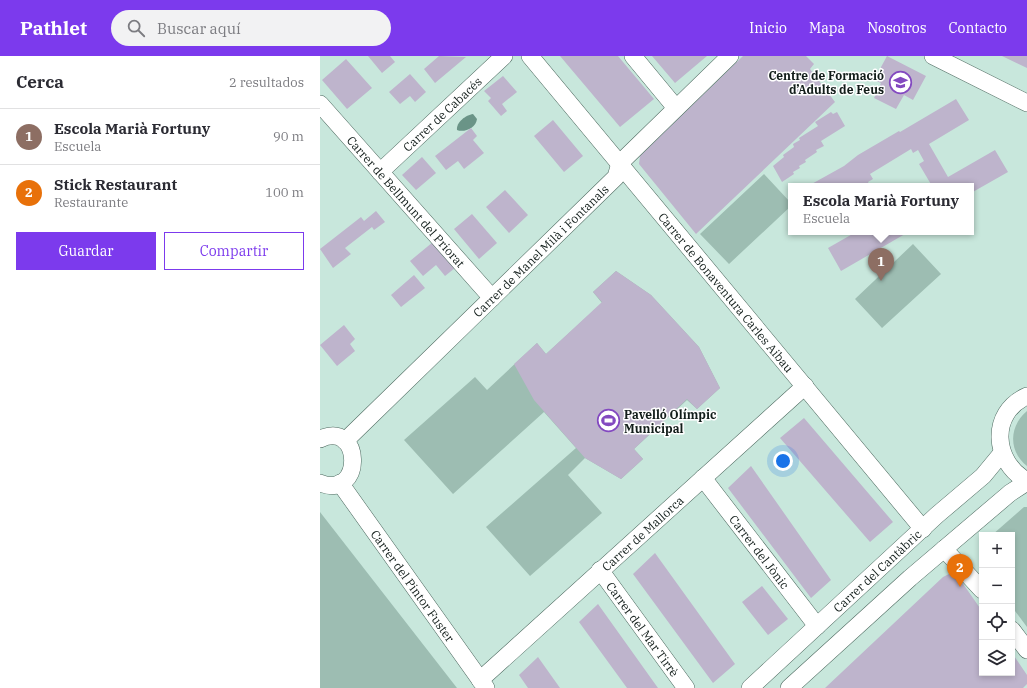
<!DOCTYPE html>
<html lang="es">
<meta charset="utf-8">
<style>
:root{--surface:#fff;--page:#f2f2f3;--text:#2b2b33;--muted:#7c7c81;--line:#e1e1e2;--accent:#7c3aed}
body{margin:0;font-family:"IBM Plex Serif",serif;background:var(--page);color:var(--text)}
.controls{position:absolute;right:12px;bottom:12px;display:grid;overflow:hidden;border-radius:0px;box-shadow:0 2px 6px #0003}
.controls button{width:36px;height:36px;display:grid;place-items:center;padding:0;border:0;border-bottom:1px solid var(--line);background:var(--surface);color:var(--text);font:20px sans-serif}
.you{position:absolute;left:463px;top:405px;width:14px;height:14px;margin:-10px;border:3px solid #fff;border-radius:50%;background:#1a73e8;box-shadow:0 0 0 6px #1a73e833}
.badge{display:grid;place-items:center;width:26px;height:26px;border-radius:50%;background:var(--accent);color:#fff;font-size:13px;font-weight:700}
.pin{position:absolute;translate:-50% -33px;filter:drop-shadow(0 1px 2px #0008)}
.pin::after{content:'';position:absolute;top:21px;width:14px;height:12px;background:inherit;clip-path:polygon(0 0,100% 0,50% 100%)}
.popup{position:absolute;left:468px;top:127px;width:186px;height:52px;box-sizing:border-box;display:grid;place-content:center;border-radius:0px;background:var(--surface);filter:drop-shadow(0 1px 3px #0005);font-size:13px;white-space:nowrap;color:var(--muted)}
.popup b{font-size:15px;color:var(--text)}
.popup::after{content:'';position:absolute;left:50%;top:100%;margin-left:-8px;border:8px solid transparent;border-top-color:var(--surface)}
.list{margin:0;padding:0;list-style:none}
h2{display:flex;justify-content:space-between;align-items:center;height:52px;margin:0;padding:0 16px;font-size:17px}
h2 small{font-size:13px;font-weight:400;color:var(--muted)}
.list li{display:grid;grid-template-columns:26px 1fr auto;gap:12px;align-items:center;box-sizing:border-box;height:56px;padding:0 16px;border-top:1px solid var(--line)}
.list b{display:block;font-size:15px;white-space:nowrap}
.list p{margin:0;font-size:13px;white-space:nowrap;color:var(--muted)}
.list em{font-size:13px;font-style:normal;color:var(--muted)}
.actions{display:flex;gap:8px;padding:12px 16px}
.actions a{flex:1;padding:9px 0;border:1px solid var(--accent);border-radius:0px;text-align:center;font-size:14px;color:var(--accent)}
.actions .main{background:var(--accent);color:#fff}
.icon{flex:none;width:22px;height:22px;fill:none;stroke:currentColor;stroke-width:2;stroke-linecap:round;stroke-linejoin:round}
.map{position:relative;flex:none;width:707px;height:632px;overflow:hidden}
header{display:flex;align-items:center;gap:24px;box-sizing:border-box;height:56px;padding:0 20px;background:var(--accent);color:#fff}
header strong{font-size:19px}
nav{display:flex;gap:22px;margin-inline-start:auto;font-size:14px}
.search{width:280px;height:36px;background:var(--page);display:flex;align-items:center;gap:10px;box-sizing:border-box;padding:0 14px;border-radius:22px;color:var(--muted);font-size:15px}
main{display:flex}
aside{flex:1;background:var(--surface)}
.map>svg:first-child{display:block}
</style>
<header>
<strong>Pathlet</strong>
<div class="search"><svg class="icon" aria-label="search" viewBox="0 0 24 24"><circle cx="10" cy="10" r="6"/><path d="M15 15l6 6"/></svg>Buscar aquí</div>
<nav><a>Inicio</a><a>Mapa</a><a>Nosotros</a><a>Contacto</a></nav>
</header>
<main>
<aside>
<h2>Cerca<small>2 resultados</small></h2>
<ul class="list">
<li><span class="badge" style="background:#8d6e63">1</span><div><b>Escola Marià Fortuny</b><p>Escuela</p></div><em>90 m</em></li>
<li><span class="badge" style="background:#e8710a">2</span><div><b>Stick Restaurant</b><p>Restaurante</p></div><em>100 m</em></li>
</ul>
<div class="actions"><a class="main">Guardar</a><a>Compartir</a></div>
</aside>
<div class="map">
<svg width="707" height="632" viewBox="0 0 707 632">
<rect width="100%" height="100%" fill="#c8e7dc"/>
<path fill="#9dbdb2" d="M444,118L471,147V150L409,208L380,178Z
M593,188L621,218L562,272L535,243Z
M296,215L331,239L379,291L400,332L377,353L367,344L314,393L323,403L301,423L265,402L248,419L282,457L210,520L166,471L256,392L224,356L133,438L84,384L155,321L167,334L217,287L226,298L282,247L273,236Z
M707,355V410C688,395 689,370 707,355Z
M704,451H707V571L692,551V479H672Z
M0,455V456L137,632H0Z"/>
<path fill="#6a9487" d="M153,58L157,63C156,72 144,77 137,74C136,66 146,59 153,58Z"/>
<path fill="#beb4cc" d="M48,0H70L75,6L62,17Z
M119,0L146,1L115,27L104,13Z
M240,0H298L334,43L300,71Z
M332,0H387L355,27Z
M423,0H486L494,8L490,13L515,46L376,178L319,108L320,100Z
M567,0L606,20L593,44L584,39L576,53L554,42L561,27L554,24Z
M682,0H707V12Z
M26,3L52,32L27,53L2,24Z
M90,18L106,36L95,46L90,40L80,48L69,36Z
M183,20L197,36L182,48L187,55L181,60L168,45L171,42L164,35Z
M636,43L649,64L609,88L628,121L675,94L688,116L651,137V130H612L599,108L604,105L598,94L593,97L591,93L550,118L553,123L548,126L550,130H488L524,110L538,99L579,75L580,76Z
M511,56L513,58L517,56L525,70L501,85L504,90L496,94L497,96L485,104L486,106L479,110L480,112L473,116L474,118L462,126L453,110L464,101L463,99L474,91L473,88L480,84L479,82L498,70L495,66Z
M233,64L263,100L244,116L214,80Z
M151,72L157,80L153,84L164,97L144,113L138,105L126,114L115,100Z
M102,101L116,117L96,134L82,119Z
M185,134L208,159L189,177L166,151Z
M56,155L65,166L54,174L52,171L25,192L31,198L13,212L0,193L41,161L44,165Z
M152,158L177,187L159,203L134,173Z
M536,176H585V178L521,215L508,192Z
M113,186L135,212L125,220L116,209L103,220L90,205Z
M296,215L331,239L379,291L400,332L377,353L367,343L314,393L323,403L301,423L265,402L214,344L194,308L217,287L226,298L282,246L273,236Z
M94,219L105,232L81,251L71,239Z
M24,269L35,283L30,288L35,295L17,310L0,289Z
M484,362L573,466L550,486L460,382Z
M431,410L511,524L491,542L408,432Z
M335,497L415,608L393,627L313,518Z
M631,517L639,522L662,555V617H692V597L707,619V628L703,632H505L623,521Z
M442,530L468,563L448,579L422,546Z
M278,548L338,632H307L259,566Z
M218,601L240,632H208L199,619Z"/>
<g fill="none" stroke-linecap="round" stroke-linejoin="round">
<defs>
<g id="minor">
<path id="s1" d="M210,0L603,473"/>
<path d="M313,0L356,52"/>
<path d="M613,0L707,47"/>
<path id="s2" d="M0,48L172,242"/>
<path id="s3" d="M60,116L184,0"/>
<path d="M707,340C669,357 673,406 707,425"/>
<path d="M0,383C43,363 44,445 0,427"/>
<path id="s4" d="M25,385L296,121L300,107L410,0"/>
<path id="s5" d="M383,422L497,570"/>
<path id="s6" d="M20,427L166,632"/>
<path d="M624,493L662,534"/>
<path id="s7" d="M280,514L366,632"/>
<path d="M692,574L707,594"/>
<path id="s8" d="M160,624L485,330"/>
<path id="s9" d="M430,632L617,459L663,420L682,397"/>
<path d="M469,632L590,522L690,437L707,426"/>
</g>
</defs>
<use href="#minor" stroke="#4d695f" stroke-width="18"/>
<use href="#minor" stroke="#fff" stroke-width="17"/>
</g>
<defs>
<symbol id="school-ring" viewBox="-11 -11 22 22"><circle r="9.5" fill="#fff" stroke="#8349c0" stroke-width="1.5"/><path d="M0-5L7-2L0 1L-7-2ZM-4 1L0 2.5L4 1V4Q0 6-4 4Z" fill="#8349c0"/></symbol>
<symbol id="stadium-ring" viewBox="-11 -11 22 22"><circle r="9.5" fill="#fff" stroke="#8349c0" stroke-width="1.5"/><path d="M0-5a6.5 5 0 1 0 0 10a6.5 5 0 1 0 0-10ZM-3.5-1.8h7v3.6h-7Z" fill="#8349c0"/></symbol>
</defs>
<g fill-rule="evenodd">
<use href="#school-ring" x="568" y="14" width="25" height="25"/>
<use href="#stadium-ring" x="276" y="352" width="25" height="25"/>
</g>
<g text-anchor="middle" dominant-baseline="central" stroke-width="3" stroke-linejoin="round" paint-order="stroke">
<g font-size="12" font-weight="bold" fill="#121d1a" stroke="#fff" text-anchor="end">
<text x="564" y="19">Centre de Formació<tspan x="564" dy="14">d’Adults de Feus</tspan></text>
<text x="304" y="358" text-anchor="start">Pavelló Olímpic<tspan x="304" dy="14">Municipal</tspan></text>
</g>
<g font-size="12" fill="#121d1a" stroke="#fff">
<text stroke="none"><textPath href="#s3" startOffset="85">Carrer de Cabacés</textPath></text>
<text stroke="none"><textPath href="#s2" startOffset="130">Carrer de Bellmunt del Priorat</textPath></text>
<text stroke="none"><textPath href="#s4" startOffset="273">Carrer de Manel Milà i Fontanals</textPath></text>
<text stroke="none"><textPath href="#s1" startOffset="307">Carrer de Bonaventura Carles Aibau</textPath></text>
<text stroke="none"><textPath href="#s8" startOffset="219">Carrer de Mallorca</textPath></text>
<text stroke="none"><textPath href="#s5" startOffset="93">Carrer del Jònic</textPath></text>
<text stroke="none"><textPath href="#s9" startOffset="173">Carrer del Cantàbric</textPath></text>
<text stroke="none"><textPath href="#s6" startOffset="126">Carrer del Pintor Fuster</textPath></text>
<text stroke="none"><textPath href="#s7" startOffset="73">Carrer del Mar Tirrè</textPath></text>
</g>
</g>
</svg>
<div class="controls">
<button>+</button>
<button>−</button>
<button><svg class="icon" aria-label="locate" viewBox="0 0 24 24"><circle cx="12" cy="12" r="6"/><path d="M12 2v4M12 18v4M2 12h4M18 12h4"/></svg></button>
<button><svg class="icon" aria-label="layers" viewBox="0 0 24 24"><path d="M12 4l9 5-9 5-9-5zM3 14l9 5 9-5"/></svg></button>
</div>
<div class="you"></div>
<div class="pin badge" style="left:561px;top:225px;background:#8d6e63">1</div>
<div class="popup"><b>Escola Marià Fortuny</b>Escuela</div>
<div class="pin badge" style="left:640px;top:531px;background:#e8710a">2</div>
</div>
</main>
